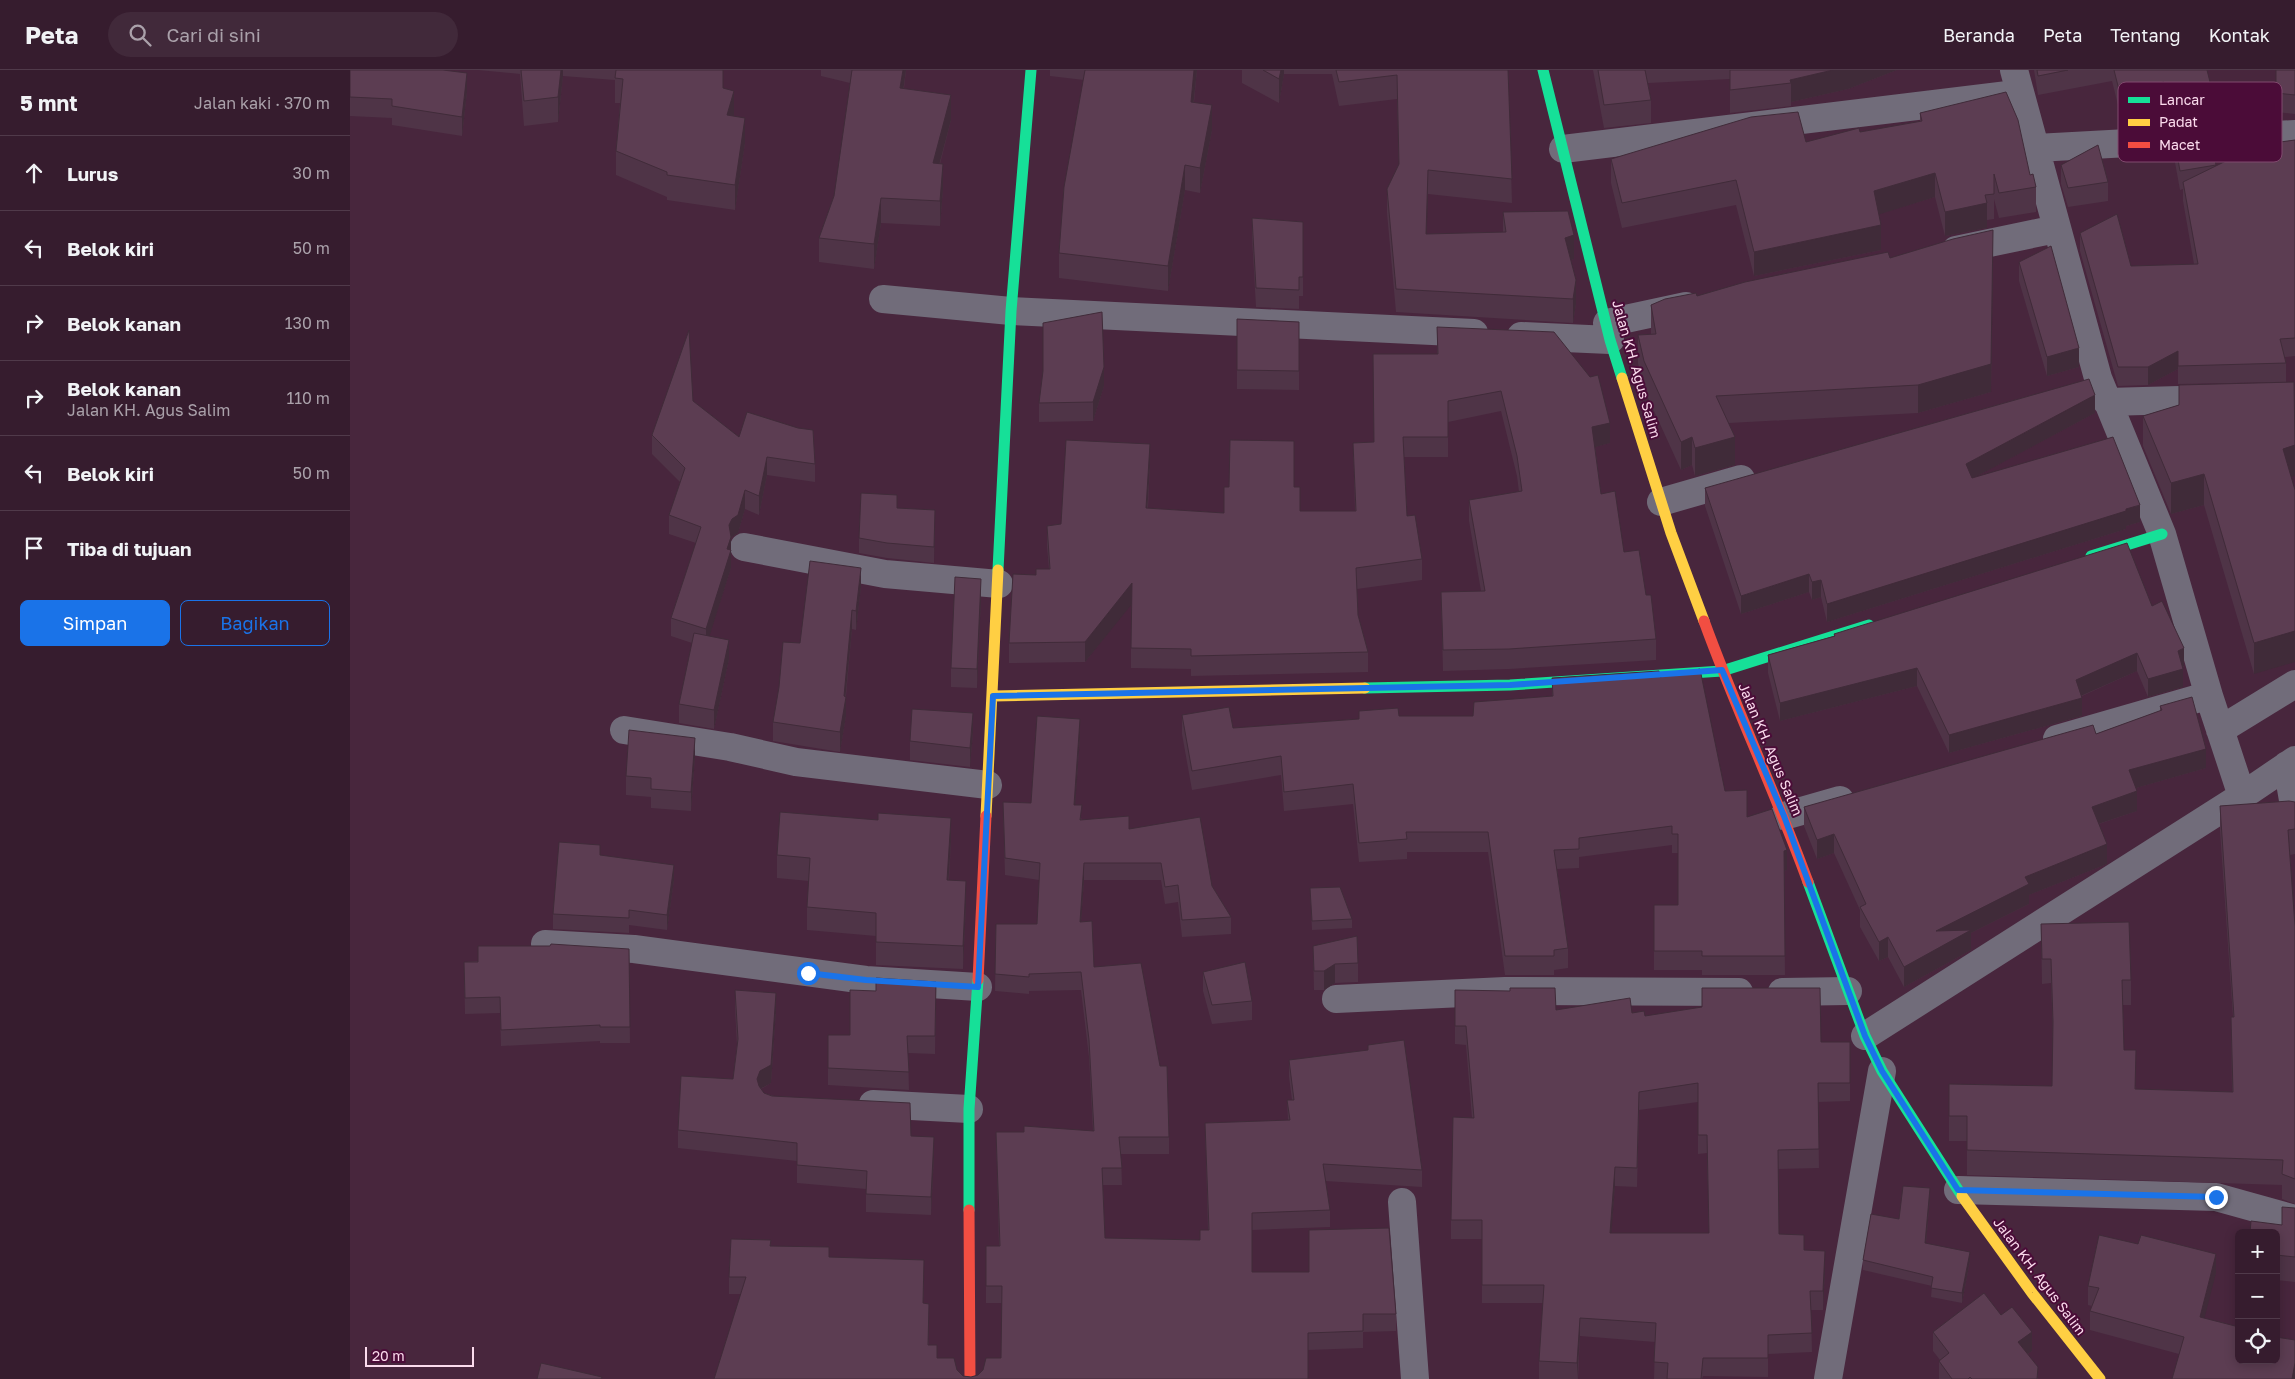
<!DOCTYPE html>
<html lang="id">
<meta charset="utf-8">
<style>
:root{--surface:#361c2e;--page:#41293a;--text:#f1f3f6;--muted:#aaa1aa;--line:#503a4a;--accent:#1a73e8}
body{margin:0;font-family:"Golos Text",sans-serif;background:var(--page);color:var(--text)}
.controls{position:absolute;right:15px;bottom:15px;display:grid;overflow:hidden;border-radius:8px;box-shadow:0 2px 12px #0003}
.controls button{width:45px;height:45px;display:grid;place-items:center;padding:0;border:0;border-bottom:1px solid var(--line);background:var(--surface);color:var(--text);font:25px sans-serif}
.scale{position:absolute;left:15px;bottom:12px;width:109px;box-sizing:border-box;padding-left:5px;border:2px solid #fbdbed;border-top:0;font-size:14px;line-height:18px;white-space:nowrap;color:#fbdbed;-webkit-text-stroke:4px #4b0c38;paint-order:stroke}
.stop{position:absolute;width:15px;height:15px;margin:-11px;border:4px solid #1a73e8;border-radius:50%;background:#fff}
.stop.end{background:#1a73e8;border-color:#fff;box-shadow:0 1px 5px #0008}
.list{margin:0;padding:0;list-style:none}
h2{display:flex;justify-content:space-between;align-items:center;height:65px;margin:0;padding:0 20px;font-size:21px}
h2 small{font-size:16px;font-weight:400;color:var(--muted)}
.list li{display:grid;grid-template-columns:32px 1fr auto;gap:15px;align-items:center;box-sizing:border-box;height:75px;padding:0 20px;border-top:1px solid var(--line)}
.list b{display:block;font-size:19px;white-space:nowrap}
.list p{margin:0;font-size:16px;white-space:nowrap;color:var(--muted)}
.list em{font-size:16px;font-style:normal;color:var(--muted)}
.actions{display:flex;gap:10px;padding:15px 20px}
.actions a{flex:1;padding:11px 0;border:1px solid var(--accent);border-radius:8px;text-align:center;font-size:18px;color:var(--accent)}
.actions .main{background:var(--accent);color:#fff}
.icon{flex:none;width:28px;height:28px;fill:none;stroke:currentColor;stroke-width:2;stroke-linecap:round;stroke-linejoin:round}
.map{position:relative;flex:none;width:1945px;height:1309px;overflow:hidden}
header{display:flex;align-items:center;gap:30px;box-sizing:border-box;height:70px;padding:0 25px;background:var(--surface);border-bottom:1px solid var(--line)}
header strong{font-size:24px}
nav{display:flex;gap:28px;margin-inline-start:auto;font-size:18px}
.search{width:350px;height:45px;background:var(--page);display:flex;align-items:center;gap:12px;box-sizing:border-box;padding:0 18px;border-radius:28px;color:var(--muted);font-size:19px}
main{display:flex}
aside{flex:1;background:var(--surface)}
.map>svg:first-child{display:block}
</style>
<header>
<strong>Peta</strong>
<div class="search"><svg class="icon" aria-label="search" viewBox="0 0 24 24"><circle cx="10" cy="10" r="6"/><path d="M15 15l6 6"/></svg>Cari di sini</div>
<nav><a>Beranda</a><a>Peta</a><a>Tentang</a><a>Kontak</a></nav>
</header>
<main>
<aside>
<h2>5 mnt<small>Jalan kaki · 370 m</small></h2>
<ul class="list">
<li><svg class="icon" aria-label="ahead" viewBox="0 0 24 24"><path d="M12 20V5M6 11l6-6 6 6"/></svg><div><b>Lurus</b></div><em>30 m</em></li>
<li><svg class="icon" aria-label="left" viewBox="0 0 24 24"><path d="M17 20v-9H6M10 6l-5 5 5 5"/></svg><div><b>Belok kiri</b></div><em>50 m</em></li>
<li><svg class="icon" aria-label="right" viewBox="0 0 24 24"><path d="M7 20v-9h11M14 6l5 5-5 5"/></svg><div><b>Belok kanan</b></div><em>130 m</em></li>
<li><svg class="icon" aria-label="right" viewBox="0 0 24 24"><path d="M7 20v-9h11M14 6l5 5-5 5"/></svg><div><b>Belok kanan</b><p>Jalan KH. Agus Salim</p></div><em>110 m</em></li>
<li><svg class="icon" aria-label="left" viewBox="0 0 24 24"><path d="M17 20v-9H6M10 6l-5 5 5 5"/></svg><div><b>Belok kiri</b></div><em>50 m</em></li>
<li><svg class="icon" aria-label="arrive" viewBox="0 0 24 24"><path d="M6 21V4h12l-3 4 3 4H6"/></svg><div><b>Tiba di tujuan</b></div></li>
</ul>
<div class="actions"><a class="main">Simpan</a><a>Bagikan</a></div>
</aside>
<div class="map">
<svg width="1945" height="1309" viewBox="0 0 1945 1309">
<rect width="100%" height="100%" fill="#48263d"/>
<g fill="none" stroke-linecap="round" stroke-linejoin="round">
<path stroke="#716c7a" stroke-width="28" d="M1664,0L1748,308L1812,464L1859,626L1892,726
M1686,78L1945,64
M1213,79L1666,24
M1606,180L1706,159
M533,229L661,241L1124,263
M1257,253L1336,236
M1171,266L1260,270
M1757,332L1866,329
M1311,432L1391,409
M394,477L535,504L649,514
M274,660L380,677L446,692L638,715
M1870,660L1945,614
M1707,669L1846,629
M1937,695L1945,742
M1434,746L1490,730
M195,874L284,879L516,910L628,917
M1432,922L1498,921
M986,929L1155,921L1389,922
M1515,966L1892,726L1945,690
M523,1034L619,1039
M1608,1120L1866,1127L1945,1149
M1052,1132L1065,1309
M1478,1309L1532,1001"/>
<path stroke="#16e098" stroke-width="11" d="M1193,0L1260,270L1272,308
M1741,486L1812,464
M648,500L661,241L681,0
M1015,618L1160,615L1372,601L1519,555
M1458,812L1515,966L1532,1001L1612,1126
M619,1140V1039L628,910"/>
<path stroke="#ffcf43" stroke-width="11" d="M1272,308L1321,463L1354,551
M643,626L1015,618
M636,746L648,500
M1612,1126L1682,1223L1750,1309"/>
<path stroke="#f24e42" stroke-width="11" d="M1354,551C1386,639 1426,724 1458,812
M628,910L636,746
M619,1140L620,1309"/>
</g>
<path fill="#4f3447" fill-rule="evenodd" d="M0,0L117,22L112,66L42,55V48L0,46Z
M128,0H373V18L384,45V46L395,73L385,140L317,130V127L266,105V81L270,33H265V10L213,6L208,52L174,56L170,4Z
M471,0H556L554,18L601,50L590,94L593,119L590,156L531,153L524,199L469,192V168L484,126L500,13L471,6Z
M700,0H847L844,32L862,60L850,123L835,120L818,221L709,208V183L734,10L700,6Z
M892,0H1158L1162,133L1078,124L1076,164L1153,162V142L1224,189L1221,190L1226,234L1223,253L1046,242L1037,143V119L1049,95L1047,29L989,36L982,4H934L929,33L892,13Z
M1243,0H1547L1498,19L1441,32V36L1380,43V9L1298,13L1301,30V53L1254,58Z
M1684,0H1857L1860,31L1817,49L1814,31L1769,39L1762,11L1688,25Z
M1945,0V44L1926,42V23Z
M1570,43L1680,105L1686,117V142L1649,148L1644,129V149L1637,150V158L1595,166L1585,127L1529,144L1531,180L1404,206L1386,135L1272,158L1261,113V89L1456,72L1570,51Z
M1824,68L1866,96L1872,93V80L1945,70V286L1935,287L1936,293V312L1828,314V299L1798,315L1768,316L1730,181V163L1781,196L1844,194L1833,131V119L1830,120L1824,87Z
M1711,95L1758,112V131L1718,137L1711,114Z
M902,148L953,152V226H949V239L906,237L902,167Z
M1540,188H1643L1641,322L1568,343L1379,353L1385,395L1345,406L1342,395L1331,400L1294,319L1288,293V265L1301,264V235Z
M1669,192L1729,297L1697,306L1669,211Z
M887,249L949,252V320L887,319Z
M1087,257L1260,373L1245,377L1251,424L1274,482L1296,525L1306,569V590L1159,599L1093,601L1091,522L1131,521L1119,451V430L1169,422L1167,406L1151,341L1098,352V387H1054L1057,446L1072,489V510L1007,519L1008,545L1018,582V602L841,606V599L781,598V534L735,592L659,593V573L686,505L699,499L697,476V456L711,454L800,395L798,438L874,443L944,417L950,441H1005L1003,373L1024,372L1087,284Z
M1829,315L1941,407L1904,604L1854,435L1821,444L1793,376V346L1829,335Z
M754,316L743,351L689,352V333Z
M343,331L389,367L465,394V412L417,405L409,445L395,439L388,463L382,467L381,469V498L359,566L379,589L364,659L329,653V634L342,573L321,566V548L346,473L319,464V445L330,412L302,384V365Z
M1745,343L1623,408L1790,452L1776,456V459L1477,552L1471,527L1462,530L1459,522L1391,544L1355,436V418Z
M547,438L585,455L584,493L537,488L509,483V468Z
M511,517L506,560L502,559L496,626V646L490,682L423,671V652L450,573Z
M631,528L627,618L601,617V598Z
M1802,536L1834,596L1833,597V617L1798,627L1787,601L1732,626V646L1599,683L1567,616L1430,651L1418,603V585L1484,566V564Z
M1310,607L1375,721L1397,747L1437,800L1434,801L1435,905H1352V900H1304V835H1328V783H1322V775L1229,787V798L1207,799L1218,878V898L1204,900V905H1155L1138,782H1057V789L1009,792L1003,734L934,741L931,705L842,720L832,664V645L883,658L1049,646H1123L1202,626V608Z
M1810,636L1856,698L1786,718L1787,741L1749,754L1757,794L1679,825V834L1621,863V880L1554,917L1538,887L1529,891L1510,857V840L1484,783L1467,789L1454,756V737L1746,664L1810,641Z
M623,662L620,697L560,690V671Z
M730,667L725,735L732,750L779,759L862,816L881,847V864L832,867L828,832L815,834L811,810H734L731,852L744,897L819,1067V1084H771L772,1115H753L755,1168L850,1170L858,1160L855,1053L938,1050L937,1030H942L939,1007V990L1018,981V975L1072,1100V1117L975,1111L980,1140V1157L902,1160V1202L1046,1244V1261L1013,1262V1278L958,1280V1309H364L391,1224H379V1207L421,1176L479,1187L574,1207L573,1234L579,1275L587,1288L607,1300L613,1306L621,1307L628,1305L651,1288L652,1233H636V1176H649L646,1062H674L743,1061L739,987L731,920L679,921V924L645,921L646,854H687L689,810L655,805L653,732L681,733Z
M345,687L341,741L301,738V727L276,725V706Z
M1945,732V784L1940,785L1945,856V1134L1932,1129V1115L1617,1105V1071H1599V1046L1702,1016L1703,968L1701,913L1692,914L1691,854L1781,910V935H1773L1774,980L1786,1019L1882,1022L1881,947H1883L1870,761V736Z
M601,771L599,810L616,834L613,899L526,895V866L457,860V837L459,811L427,808V785Z
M250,785L324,810L317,860L279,855V863L203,859V844Z
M960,818L1002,849V858L962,860Z
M963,876L1008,893V912L985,913L974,920H964Z
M279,879L280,973H250V971L151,976L150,943L115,944L114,892Z
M853,902L902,931V950L862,954L853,921Z
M586,912L585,984L558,983L559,1020L478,1015V965H500L526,921Z
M385,920L426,941L421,1013L411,1019L414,1023L561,1066L584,1085L581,1145L516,1142V1119L447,1113V1091L328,1078V1060L383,1009L387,975L385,938Z
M1105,920L1206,940L1282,943L1295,946L1471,972H1500V1031L1468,1032L1469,1098L1428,1099L1429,1164L1454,1180L1475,1200L1473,1240H1461L1462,1282L1418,1284V1307L1353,1306L1352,1309H1304L1305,1272L1230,1266L1228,1309H1189V1291L1193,1233H1132V1169H1101V1150L1122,1048L1116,975L1105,974ZM1348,1032V1084L1357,1083L1359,1163H1261L1265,1116L1287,1117L1289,1040Z
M1580,1128L1576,1173L1620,1191L1612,1233L1581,1227L1582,1216L1513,1200V1190L1549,1149Z
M1945,1138V1212L1926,1210V1163Z
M1866,1203L1829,1284L1740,1260V1241L1742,1236L1738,1235V1216Z
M1651,1245L1682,1281L1678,1284L1688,1309H1589V1291L1590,1290L1583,1281V1262Z"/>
<path fill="#402b39" d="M211,0H213V6L208,52V27Z
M553,0H556L550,43V18Z
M844,0H847L841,56V32Z
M931,0H934V4L929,33V9Z
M1483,0H1547L1498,19L1441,32V13L1440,10Z
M117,3V22L112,66V47Z
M1860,12V31L1817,49V30Z
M384,21V45L377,70V45Z
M601,25V50L583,118V93Z
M862,35V60L850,123V98Z
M395,48V73L385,140V115Z
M593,94V119L590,156V131Z
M835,95V120L818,221V196Z
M1078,100V124L1076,188V164Z
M1585,103V127L1524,146V121Z
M531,128V153L524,199V174Z
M1637,133V158L1595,166V142Z
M1531,155V180L1404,206V182Z
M1224,165V189L1215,192V168Z
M1643,188L1641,322L1568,343V315Z
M1226,210V234L1223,253V229Z
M1729,278V297L1697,306V287Z
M1828,281V299L1798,315V297Z
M754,297V316L743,351V332Z
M1745,325V343L1616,412V394Z
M1260,353V373L1242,378V357Z
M1342,367V395L1331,400V372Z
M1385,367V395L1345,406V378Z
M800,374V395L796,459V438Z
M1945,375V406L1933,409V379Z
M417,387V405L409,445V426Z
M1854,404V435L1821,444V413Z
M395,420V439L388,463L382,467L381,469V498L356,577V559L377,479L379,455Z
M1790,435V452L1776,456V459L1477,552V534Z
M585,440V455L584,493V477Z
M511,498V517L506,560V541Z
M1459,504V522L1391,544V526Z
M631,509V528L627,618V599Z
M1471,510V527L1462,530V512Z
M782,513V534L735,592V572Z
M502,540V559L495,631L496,627V646L490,682V662L494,626Z
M1945,561V592L1904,604V573Z
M379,570V589L364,659V640Z
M1834,578V596L1828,599V581Z
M1787,583V601L1726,628V610Z
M1567,598V616L1430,651V633Z
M1833,599V617L1798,627V609Z
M1732,628V646L1599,683V665Z
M623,643V662L620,697V678Z
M730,649V667L724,752V735Z
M345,668V687L341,741V722Z
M1856,679V698L1779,720V700Z
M1787,721V741L1742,756V737Z
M601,748V771L597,833V810Z
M1484,764V783L1467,789V770Z
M1757,774V794L1679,825V834L1621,863V880L1554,917V897L1586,861L1675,807Z
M1437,780V800L1434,801V781Z
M734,793V810L730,869V852Z
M324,795V810L317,860V845Z
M616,811V834L613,899V876Z
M1538,867V887L1529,891V872Z
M985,894V913L974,920V901Z
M426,923V941L421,1013L410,1019L407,1027V1009Z
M584,1067V1085L581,1145V1127Z
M1265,1097V1116L1260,1182V1163Z
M1580,1118V1128L1575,1183V1173Z
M1475,1181V1200L1473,1240V1221Z
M1620,1182V1191L1612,1233V1223Z
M1866,1184V1203L1850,1266V1247Z
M1230,1248V1266L1227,1309V1293Z
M1682,1262V1281L1668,1291V1272Z
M1945,1293V1309H1942Z"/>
<path fill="#5c3d52" stroke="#402b39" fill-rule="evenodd" d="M0,0H93L117,3L112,47L42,36V29L0,27Z
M171,0H211L208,27L174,31Z
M266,0H373V18L384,21L377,45L395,48L385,115L317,105V102L266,81L273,9L265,8Z
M502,0H553L550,18L601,25L583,93L593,94L590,131L531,128L524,174L469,168L484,126Z
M735,0H844L841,32L862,35L850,98L835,95L818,196L709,183L714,117Z
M913,0H931L929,9Z
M986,0H1158L1162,109L1078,100L1076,164L1156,162L1153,142L1218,141L1224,165L1215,168L1226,210L1223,229L1046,219L1037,119L1049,94L1047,5L989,12Z
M1248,0H1295L1301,30L1254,35Z
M1380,0H1483L1440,10L1441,13L1380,20Z
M1687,0H1718L1688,6Z
M1764,0H1857L1860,12L1817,30L1814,12L1769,20Z
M1926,0H1945V25L1926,23Z
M1656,22L1668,50L1680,105L1683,104L1686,117L1649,123L1644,104V124L1635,125L1637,133L1595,142L1585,103L1524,121L1531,155L1404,182L1386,110L1272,133L1261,89L1401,47L1448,42L1456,72L1509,58L1510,62L1572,51L1570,43Z
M1824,68L1861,69L1866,95L1830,101Z
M1945,70V268L1930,269L1936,293L1828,296V281L1798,297H1768L1730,163L1767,144L1781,196L1848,194L1833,112L1876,91L1872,80Z
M1748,75L1758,112L1718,118L1711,95Z
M902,148L953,152V207H949V220L906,218Z
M1643,160L1641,294L1568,315L1366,326L1385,367L1345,378L1342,367L1331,372L1294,291L1288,265L1306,264L1301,235L1315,229L1346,223L1347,226L1395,212L1538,182L1540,188L1603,169Z
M1701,176L1729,278L1697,287L1669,192Z
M752,242L754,297L743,332L689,333L693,301V253Z
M887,249L949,252V301L887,300Z
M1087,257L1204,262L1240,307L1248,305L1260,353L1242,357L1251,424L1265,421L1274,482L1289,480L1296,525H1301L1306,569L1159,579L1093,580L1091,522L1135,521L1119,430L1172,421L1167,386L1151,321L1098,331V367H1053L1057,446L1065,445L1072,489L1006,498L1008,545L1018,582L841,586V579L781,578L782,513L735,572L659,573L663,504L686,505V499H700L697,456L711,454L716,370L800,374L796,438L874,443V417H879L880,370L944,371V417H950V441H1006L1003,373L1024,372L1023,284H1088Z
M339,260L343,331L389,367L397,342L448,358L463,360L465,394L417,387L409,426L395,420L388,445L382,449L379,455L381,467L377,479L381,480L356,559L321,548L351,457L319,445L335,398L302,365Z
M1739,309L1745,325L1616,394L1622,408L1763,367L1790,435L1776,439V441L1477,534L1471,510L1462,512L1459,504L1391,526L1355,418Z
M1944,312L1945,375L1933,379L1945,420V561L1904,573L1854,404L1821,413L1793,346L1829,335V315Z
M511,423L547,425V438L585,440L584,477L537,473L509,468Z
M1777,473L1802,536L1812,531L1834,578L1828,581L1833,599L1798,609L1787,583L1726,610L1732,628L1599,665L1567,598L1430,633L1418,585L1485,566L1484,564Z
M460,491L511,498L506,541L502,540L494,626L496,627L490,662L423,652L429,617L433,572L450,573Z
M605,507L631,509L627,599L601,598Z
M344,563L379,570L364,640L329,634Z
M1350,599L1375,721L1397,720V747L1422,739L1437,780L1434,781L1435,886H1352V881H1304V835H1328V764H1322V756L1229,768V779L1204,780L1218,878L1204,880V886H1155L1138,762H1056L1057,769L1009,773L1003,714L934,722L931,686L842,701L832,645L879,637L883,658L1009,649V641L1048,638L1049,646H1123L1124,632L1203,626L1202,608L1309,601L1310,607Z
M1842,627L1856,679L1779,700L1787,721L1742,737L1757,774L1675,807L1679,814L1586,861L1621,860L1554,897L1538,867L1529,872L1510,837L1516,834L1484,764L1467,770L1454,737L1743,655L1746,664L1812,640L1810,636Z
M562,639L623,643L620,678L560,671Z
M687,646L730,649L724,735H732L730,750L779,746V759L850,747L862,816L881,847L832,850L828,815L815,817L811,793H734L730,852L742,851L744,897L791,893L810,996H817L819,1067H769L772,1098H752L755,1168L850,1170V1160H859L855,1053L940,1050L937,1030H944L939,990L1018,980V975L1054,970L1072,1100L973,1094L980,1140L902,1143V1202H959V1160L1039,1158L1046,1244H1013V1261L958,1263V1309H364L396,1207H379L381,1169L421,1170L420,1176L479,1177V1187L574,1190L573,1233L579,1234L578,1275H587V1288H604L607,1300L613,1306L621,1307L628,1305L633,1300L636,1288H651L652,1216H636V1176H650L646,1062H674V1056L744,1061L739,970L731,902L679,904V907L645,904L646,854H687L690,793L655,788L653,732L681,733Z
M279,660L345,668L341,722L301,719V708L276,706Z
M1939,731L1945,732V759L1938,760L1945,856V1109L1932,1104L1933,1090L1617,1080V1046H1599V1014L1702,1016L1703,952L1701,889H1692L1691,854L1779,852L1781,910H1772L1774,980H1786L1785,1019L1883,1022L1881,947H1884L1870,736Z
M430,742L528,750V743L601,748L597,810L616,811L613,876L526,872V843L457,837L460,788L427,785Z
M209,772L250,775V785L324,795L317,845L279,840V848L203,844Z
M990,817L1002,849L962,851L960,818Z
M1007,866L1008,893L985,894L974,901H964L963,876Z
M201,874L279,879L280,957H250V955L151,960L150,927L115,928L114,892H128V876H200Z
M895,892L902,931L862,935L853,902Z
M526,908L586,912L585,966H557L559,1002L478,998V965H500V920L526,921Z
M1160,918H1205L1206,940L1280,928L1282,943L1294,941L1295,946L1352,937V918H1470L1471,972H1500V1013H1468L1469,1079L1428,1080L1429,1164L1454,1165V1180L1475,1181L1473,1221H1460L1462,1263L1418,1265V1288H1353L1351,1309H1317L1318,1293L1304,1292L1306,1253L1230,1248L1227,1293L1189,1291L1194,1215H1132V1150H1101L1103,1047L1124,1048L1116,956H1105V920L1160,921ZM1348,1013V1065H1357L1359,1163H1260L1265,1097L1287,1098L1289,1022Z
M385,920L426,923L421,995L410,1001L407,1009L409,1016L414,1023L422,1026L560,1033L561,1066L584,1067L581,1127L516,1124L517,1101L447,1095V1073L328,1060L331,1006L383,1009L388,969Z
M1553,1116L1580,1118L1575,1173L1620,1182L1612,1223L1581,1218L1583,1207L1513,1190L1521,1144L1549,1149Z
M1932,1137L1945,1138V1187L1926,1185V1163H1900L1901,1151L1932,1155Z
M1749,1165L1788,1174L1791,1165L1866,1184L1850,1247L1889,1257V1290H1926V1267L1945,1270V1293L1942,1309H1822L1834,1267L1740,1241L1749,1218L1738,1216Z
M1634,1223L1651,1245L1662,1237L1682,1262L1668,1272L1688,1297L1687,1309H1622L1620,1307L1618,1309H1602L1589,1291L1599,1283L1583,1262Z
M191,1293L252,1307L251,1309H187Z"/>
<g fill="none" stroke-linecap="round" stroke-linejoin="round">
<path stroke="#1a73e8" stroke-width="6" d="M458,903L516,910L628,917L643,626L1160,615L1372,600L1434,746L1515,966L1532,1001L1608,1120L1866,1127"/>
</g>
<g text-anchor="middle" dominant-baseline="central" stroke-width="4" stroke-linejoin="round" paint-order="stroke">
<g font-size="14" fill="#fbdbed" stroke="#4b0c38">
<text transform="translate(1287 299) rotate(74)">Jalan KH. Agus Salim</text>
<text transform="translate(1421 679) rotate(67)">Jalan KH. Agus Salim</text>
<text transform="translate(1690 1206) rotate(53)">Jalan KH. Agus Salim</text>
</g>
</g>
<rect x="1768" y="12" width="164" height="80" rx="8" fill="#4b0c38" stroke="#804a6e" stroke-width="1"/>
<rect x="1778" y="27" width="22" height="6" fill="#16e098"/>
<rect x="1778" y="49" width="22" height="7" fill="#ffcf43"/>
<rect x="1778" y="72" width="22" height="6" fill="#f24e42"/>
<g font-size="14" fill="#fbdbed">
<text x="1809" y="35">Lancar</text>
<text x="1809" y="57">Padat</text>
<text x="1809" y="80">Macet</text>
</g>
</svg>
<div class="controls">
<button>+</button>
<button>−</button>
<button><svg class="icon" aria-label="locate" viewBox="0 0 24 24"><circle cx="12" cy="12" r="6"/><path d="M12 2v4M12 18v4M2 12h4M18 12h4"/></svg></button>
</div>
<div class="scale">20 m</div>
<div class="stop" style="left:458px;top:903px"></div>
<div class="stop end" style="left:1866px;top:1127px"></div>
</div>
</main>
